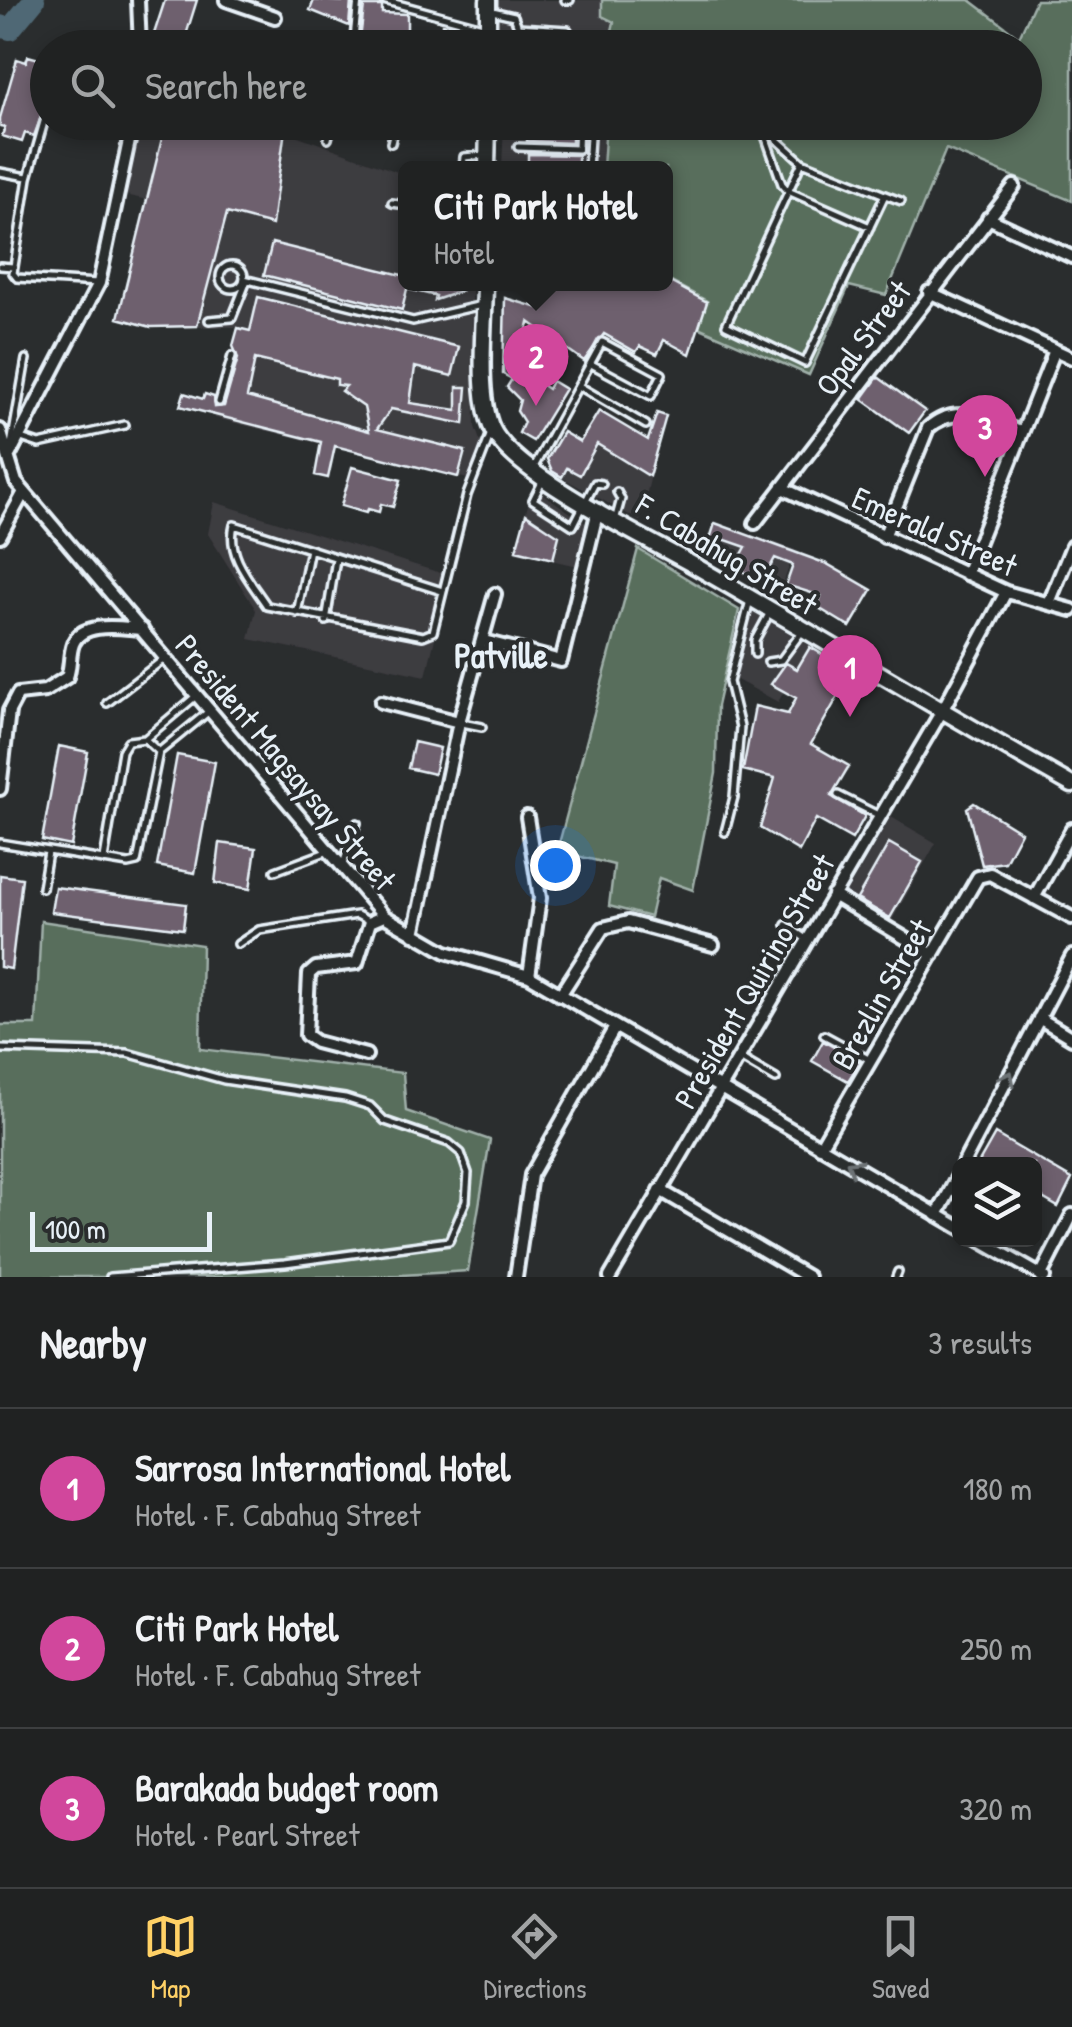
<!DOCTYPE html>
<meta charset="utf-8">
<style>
:root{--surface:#202222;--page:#2d2f2f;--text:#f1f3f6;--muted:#a2a4a5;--line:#3d3f40;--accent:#ffd166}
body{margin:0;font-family:"Patrick Hand",sans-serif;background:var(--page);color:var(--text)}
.controls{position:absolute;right:30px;bottom:30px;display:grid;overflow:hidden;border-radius:15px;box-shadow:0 5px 15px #0003}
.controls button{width:90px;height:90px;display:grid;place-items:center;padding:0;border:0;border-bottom:2px solid var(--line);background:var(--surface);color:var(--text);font:50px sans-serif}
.scale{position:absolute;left:30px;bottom:25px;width:182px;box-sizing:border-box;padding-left:10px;border:5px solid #e8f1f8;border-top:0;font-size:28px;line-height:35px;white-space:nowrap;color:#e8f1f8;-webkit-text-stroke:8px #2a2d2e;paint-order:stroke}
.you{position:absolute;left:555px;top:865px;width:35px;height:35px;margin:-25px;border:8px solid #fff;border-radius:50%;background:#1a73e8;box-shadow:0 0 0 15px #1a73e833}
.badge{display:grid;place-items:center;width:65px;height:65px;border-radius:50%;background:var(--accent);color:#fff;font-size:32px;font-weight:700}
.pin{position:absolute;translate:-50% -82px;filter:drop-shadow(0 2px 5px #0008)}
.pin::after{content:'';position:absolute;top:52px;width:35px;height:30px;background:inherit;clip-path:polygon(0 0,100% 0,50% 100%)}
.popup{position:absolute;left:398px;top:161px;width:275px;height:130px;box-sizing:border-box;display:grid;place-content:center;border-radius:15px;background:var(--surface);filter:drop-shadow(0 2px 8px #0005);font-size:32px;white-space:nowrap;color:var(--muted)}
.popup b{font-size:38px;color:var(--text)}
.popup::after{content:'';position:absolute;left:50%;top:100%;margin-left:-20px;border:20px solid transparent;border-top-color:var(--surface)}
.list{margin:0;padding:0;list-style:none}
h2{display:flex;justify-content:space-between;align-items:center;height:130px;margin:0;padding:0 40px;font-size:42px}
h2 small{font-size:32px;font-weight:400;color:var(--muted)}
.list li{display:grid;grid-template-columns:65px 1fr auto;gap:30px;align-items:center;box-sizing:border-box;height:160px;padding:0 40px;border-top:2px solid var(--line)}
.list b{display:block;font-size:38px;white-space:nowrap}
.list p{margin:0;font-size:32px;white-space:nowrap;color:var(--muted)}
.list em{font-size:32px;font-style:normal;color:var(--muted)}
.icon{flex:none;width:55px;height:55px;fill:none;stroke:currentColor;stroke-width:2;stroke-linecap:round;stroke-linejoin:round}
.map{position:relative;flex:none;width:1072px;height:1277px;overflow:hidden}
.search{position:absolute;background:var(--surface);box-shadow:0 5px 15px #0003;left:30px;right:30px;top:30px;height:110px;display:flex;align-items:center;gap:25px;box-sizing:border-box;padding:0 35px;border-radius:55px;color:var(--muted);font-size:38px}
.sheet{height:610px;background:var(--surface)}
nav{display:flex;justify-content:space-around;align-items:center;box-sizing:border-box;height:140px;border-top:2px solid var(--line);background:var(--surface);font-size:28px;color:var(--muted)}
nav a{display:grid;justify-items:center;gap:5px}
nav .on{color:var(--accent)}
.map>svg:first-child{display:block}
</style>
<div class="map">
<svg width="1072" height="1277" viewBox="0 0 1072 1277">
<rect width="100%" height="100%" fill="#2a2d2e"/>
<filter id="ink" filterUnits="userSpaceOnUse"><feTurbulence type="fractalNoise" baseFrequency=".01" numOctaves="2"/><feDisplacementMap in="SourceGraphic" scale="20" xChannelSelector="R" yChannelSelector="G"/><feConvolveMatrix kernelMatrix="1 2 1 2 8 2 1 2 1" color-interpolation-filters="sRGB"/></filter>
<g filter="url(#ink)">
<path fill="#3e3c41" d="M497,0H602V16L615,21L609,44L574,30L573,47L496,48Z
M141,123H287V132L406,175V284H472L475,427L481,443L468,479L215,418L237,327H152L118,318L147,200L126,195Z
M504,123H606L603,168H502Z
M600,409L658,446L640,521L563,478Z
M533,487L591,527L583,567L515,552Z
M214,502L450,576L426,676L249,639L256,610L208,534Z
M715,522L795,550L779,595L704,552Z
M752,611L810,646L778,702L735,679Z
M891,817L936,843L891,922L845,895Z"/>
<path fill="#586e5b" stroke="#a0b0aa" stroke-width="2.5" d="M602,0H970L1019,37L1036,0H1072V201L946,149L886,295L849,286L809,375L698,327L707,301L666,279V168H603L606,123H751L788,135L791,128L775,123L1024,122V48H573L574,30L609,44L614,22L602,16Z
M638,549L739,610L717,706L716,773L693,890L659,878L650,917L609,906L614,865L557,851Z
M41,921L202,945L200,1049L403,1073L406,1111L490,1140L468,1271L368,1277H0V1025H36Z"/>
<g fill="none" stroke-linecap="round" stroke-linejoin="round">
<path stroke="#4f6874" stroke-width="22" d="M0,26L10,29L34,0"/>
</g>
<path fill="#6e606e" stroke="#e8f1f8" stroke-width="2.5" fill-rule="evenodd" d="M165,0H197L182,48L152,40Z
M314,0L351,2L349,26L310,10Z
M364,6H382V13L407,14V30L442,32V24L458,27V32L464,33V43L447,42V48H359Z
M28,56L43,60L41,66L48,68V99L34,136L25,133L22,142L2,136L5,127L0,126V118L17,59L26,62Z
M166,122H286L272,225L227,213L197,326L151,327L118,318Z
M528,122L572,123V143L527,141Z
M528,154L578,155V168H528Z
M272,243L406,276V284L462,291L435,300L436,296L407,289L402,310L264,275Z
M666,280L707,302L690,354L664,340L657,354L640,346L636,352L604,334L584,361L529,322L518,369L548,389L552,381L565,389L533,441L519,433L524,422L517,411L520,400L507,387L512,379L503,374L505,298L542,309L549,284Z
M258,297L459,347L452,376L415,367L410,403L457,410V387H467L464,424L391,409L377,429L465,451L458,477L335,446L328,478L315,475L321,442L180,406L184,393L203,399L205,394L214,397L215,407L224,406L238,358L233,346L238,328L250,331ZM255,359L337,379V385L346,386L341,391L364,407L369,431L247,397Z
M878,377L925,411L909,433L862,399Z
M599,411L648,440L657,413L666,416L649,476L597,444L580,475L567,468L562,477L552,471L547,459L563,432L580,442Z
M352,467L401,480L393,507L381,504L379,512L368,509L366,513L341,506Z
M526,514L559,536L553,559L516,550Z
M715,523L827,564L872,590L850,627L817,607L821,596L786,585L793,565L775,558L762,582L735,567L746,547L723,539L720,546L709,542Z
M810,647L852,672L811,744L849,766L831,796L865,816L852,839L816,819L799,851L760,828L775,778L743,770L755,706L788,714L796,698L771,684L786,663L797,669Z
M414,742L440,748L434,774L408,768Z
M59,746L88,752L71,846L42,840Z
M177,755L215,762L195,873L157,866Z
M974,803L1021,832L1005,862L982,865L967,808Z
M220,843L256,848L250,889L215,883Z
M889,843L922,862L890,918L857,899Z
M0,875L22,878L11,969L0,967Z
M55,887L186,904L183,929L51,912Z
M823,1041L860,1062L848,1081L812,1061Z
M995,1134L1072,1179L1058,1207L1034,1193V1164H978Z"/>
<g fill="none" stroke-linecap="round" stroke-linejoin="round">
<defs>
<path id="service" d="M383,0L486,28
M565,0H570
M488,10L514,16L518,27L568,30V48
M353,48L358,0
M518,48V27
M48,108L28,178L13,273L17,278L98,283
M761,124L782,184L788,191L870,227
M761,125L802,162L726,325L805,363L885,195L802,162
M328,139L332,122
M391,143L396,122
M518,147L578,149L579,122
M463,168L464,157L484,155
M588,168L591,122
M0,172L27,177
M885,195L901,201
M392,203L406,205
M220 277a12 12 0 1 1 24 0a12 12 0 1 1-24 0Z
M0,266L13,267
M244,279L413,321L482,305
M209,320L232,318L246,283
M579,386L646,425
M219,402L232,356
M21,438L39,444L125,425
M11,445L26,359
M534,467L602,342L662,374L651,396L593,365
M542,482L533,500L573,526L595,483L602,484
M616,517L621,499L617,492
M442,591L234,525C226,555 251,582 267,606L423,636L433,632L467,495L491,433
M297,613L310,549
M326,621L336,559
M755,654V640L769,614
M768,662L781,660L801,633
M107,703L164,659
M462,723L482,727
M145,739L196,696
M838,795L880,816
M725,832L734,797L740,727L729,682L750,600
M0,843L128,864L137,862L159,752L208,712
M104,859L122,751L128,741L145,739L159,752
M342,867L357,823
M275,871L326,852
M42,888L48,852
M786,925L806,939
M238,944L259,930L357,915L368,921
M824,1035L870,1060
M0,1049L127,1053L224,1080L345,1098L370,1106L385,1121L449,1143L461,1153L468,1173L466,1201L449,1241L285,1263L110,1277
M740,1058L776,1079
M896,1277L898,1272"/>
<path id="minor" d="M138,0L140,48
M226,0L275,17
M988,218L1072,257
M929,292L1072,358
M0,430L16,482L384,916L446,952L529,976L960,1228
M10,454L99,283L133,122
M782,488L1006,592L1072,610
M755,523L1014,186
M0,536L24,492
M884,537L928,428C956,402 990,421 1021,432
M966,574L1055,350
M1049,603L1072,546
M484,641L561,661L598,510
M381,702L459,722
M0,789L9,711L18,694L45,691L67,677C71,666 69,655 73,644C82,620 123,628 142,629
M527,817L540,898L529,976
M833,895L933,955
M1034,898L1072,829
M414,934L459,722L495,594
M560,995L603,928L628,922L713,945
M1039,1018L1072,1038
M366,1055L316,1042L306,1035L309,974L316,968L357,963L370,922L384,916
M820,1147L978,877L990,874L1072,918
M963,1164L1072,956
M660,1190L808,1277
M937,1215L960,1172
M979,1240L1044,1277
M516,1277L531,1175L615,1027
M610,1277L942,711L1006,592
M1040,1277L1072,1215"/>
<path id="secondary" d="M488,0V48
M487,168L488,122
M485,284C485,322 475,402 495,434C524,480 646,538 697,567C822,639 946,714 1072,785"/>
</defs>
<use href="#service" stroke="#e8f1f8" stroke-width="12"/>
<use href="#minor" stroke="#e8f1f8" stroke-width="18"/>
<use href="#secondary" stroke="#e8f1f8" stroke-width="21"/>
<use href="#service" stroke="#2a2d2e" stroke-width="5"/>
<use href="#minor" stroke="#2a2d2e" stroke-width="10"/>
<use href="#secondary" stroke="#2a2d2e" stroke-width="14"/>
</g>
<defs><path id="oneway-chevron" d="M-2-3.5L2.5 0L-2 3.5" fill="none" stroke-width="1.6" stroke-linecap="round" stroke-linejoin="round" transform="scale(2.5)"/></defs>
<g stroke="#6c7275">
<use href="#oneway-chevron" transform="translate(1008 1078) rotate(-63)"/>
<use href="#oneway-chevron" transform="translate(853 1166) rotate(-150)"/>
</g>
</g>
<g text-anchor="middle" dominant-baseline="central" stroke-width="8" stroke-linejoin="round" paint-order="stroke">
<g font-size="32" fill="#e8f1f8" stroke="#2a2d2e">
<text transform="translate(863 338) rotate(-53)">Opal Street</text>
<text transform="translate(935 531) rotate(24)">Emerald Street</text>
<text transform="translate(727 554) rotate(31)">F. Cabahug Street</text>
<text transform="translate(286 762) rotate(50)">President Magsaysay Street</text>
<text transform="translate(754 981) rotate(-60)">President Quirino Street</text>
<text transform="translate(881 994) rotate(-60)">Brezlin Street</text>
</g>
<g font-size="35" font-weight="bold" fill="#e8f1f8" stroke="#2a2d2e">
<text x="501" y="655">Patville</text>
</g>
</g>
</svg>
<div class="controls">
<button><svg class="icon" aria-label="layers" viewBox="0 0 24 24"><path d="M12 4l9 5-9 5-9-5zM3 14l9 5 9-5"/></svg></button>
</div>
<div class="scale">100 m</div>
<div class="you"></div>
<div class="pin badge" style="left:850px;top:717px;background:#d1479c">1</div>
<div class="pin badge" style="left:536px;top:406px;background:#d1479c">2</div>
<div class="popup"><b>Citi Park Hotel</b>Hotel</div>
<div class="pin badge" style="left:985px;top:477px;background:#d1479c">3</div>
<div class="search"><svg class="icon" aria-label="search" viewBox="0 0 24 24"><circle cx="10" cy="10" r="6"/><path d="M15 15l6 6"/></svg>Search here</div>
</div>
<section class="sheet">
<h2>Nearby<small>3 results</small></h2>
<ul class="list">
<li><span class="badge" style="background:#d1479c">1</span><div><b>Sarrosa International Hotel</b><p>Hotel · F. Cabahug Street</p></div><em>180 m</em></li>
<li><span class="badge" style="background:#d1479c">2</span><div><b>Citi Park Hotel</b><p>Hotel · F. Cabahug Street</p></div><em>250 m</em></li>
<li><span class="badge" style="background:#d1479c">3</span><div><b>Barakada budget room</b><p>Hotel · Pearl Street</p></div><em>320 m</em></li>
</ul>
</section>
<nav>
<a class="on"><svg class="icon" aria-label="map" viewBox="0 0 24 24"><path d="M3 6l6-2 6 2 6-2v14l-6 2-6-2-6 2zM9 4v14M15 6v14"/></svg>Map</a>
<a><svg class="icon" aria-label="directions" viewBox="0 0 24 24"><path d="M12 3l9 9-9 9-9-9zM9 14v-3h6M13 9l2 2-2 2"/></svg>Directions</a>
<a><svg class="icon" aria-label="saved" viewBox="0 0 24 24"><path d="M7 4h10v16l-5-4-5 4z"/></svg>Saved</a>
</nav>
